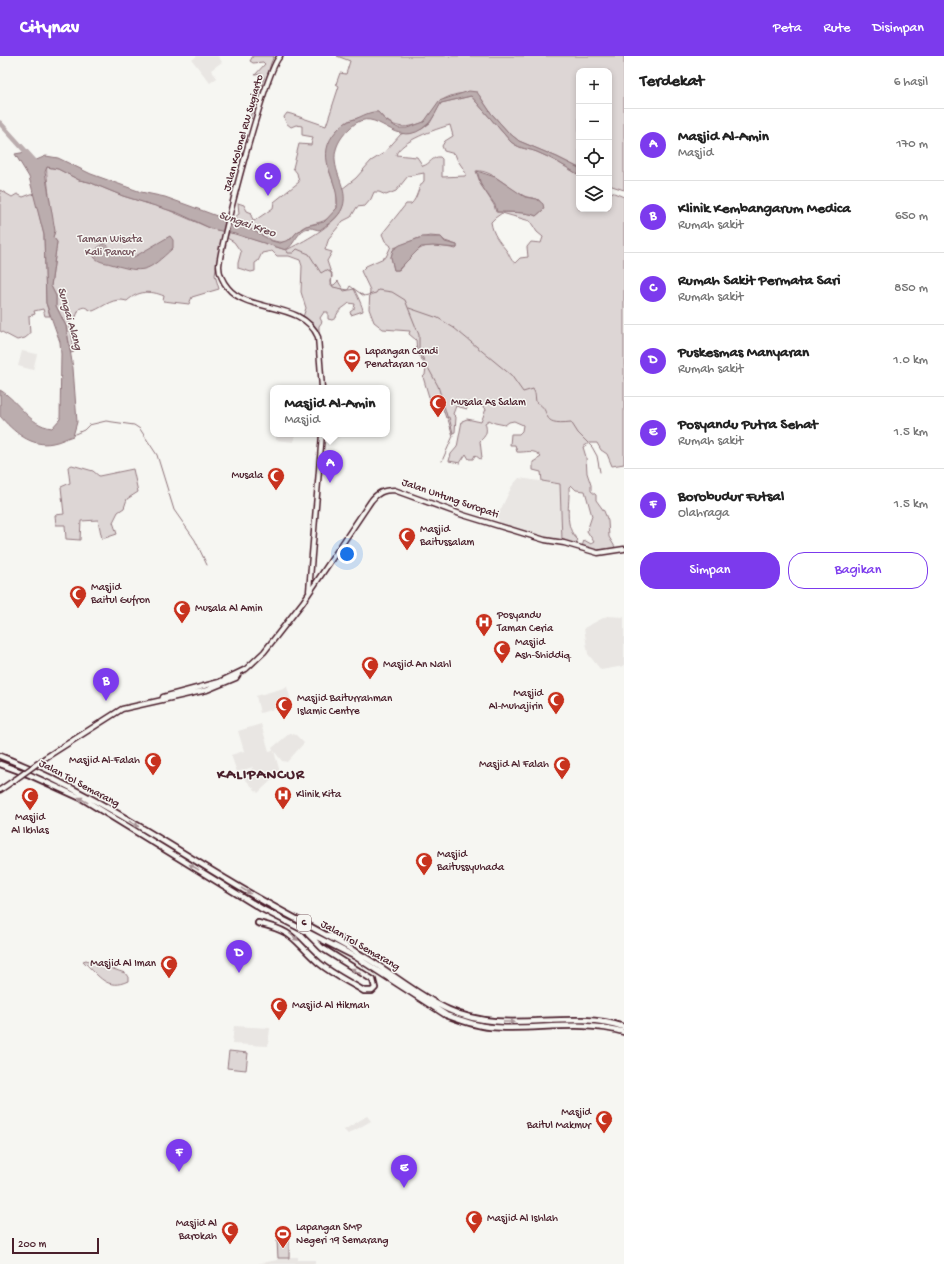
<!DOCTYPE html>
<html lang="id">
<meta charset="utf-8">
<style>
:root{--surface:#fff;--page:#f2f2f2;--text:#222;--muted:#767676;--line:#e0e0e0;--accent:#7c3aed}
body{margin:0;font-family:"Gochi Hand",sans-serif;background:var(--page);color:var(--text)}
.controls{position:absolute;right:12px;top:12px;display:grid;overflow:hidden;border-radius:8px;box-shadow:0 2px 6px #0003}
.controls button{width:36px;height:36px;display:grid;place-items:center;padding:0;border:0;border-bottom:1px solid var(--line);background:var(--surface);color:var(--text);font:20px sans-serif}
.scale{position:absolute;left:12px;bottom:10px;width:87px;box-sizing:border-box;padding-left:4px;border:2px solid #4a1f2b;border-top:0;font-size:11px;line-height:14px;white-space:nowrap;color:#4a1f2b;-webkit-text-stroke:3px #f6f6f2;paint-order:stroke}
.you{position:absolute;left:347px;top:498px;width:14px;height:14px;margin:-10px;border:3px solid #fff;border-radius:50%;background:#1a73e8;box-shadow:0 0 0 6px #1a73e833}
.badge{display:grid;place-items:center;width:26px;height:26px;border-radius:50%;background:var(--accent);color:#fff;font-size:13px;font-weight:700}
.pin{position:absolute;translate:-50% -33px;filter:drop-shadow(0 1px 2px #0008)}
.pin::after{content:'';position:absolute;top:21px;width:14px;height:12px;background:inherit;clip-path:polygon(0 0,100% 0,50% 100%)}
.popup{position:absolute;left:270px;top:329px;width:120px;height:52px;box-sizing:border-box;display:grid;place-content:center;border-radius:8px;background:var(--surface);filter:drop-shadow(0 1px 3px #0005);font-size:13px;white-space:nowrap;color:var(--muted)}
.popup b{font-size:15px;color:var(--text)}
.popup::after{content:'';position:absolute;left:50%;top:100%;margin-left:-8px;border:8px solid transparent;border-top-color:var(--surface)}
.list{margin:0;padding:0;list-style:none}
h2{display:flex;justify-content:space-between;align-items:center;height:52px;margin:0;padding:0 16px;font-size:17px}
h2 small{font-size:13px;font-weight:400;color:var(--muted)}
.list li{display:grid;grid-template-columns:26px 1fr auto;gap:12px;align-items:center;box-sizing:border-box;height:72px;padding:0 16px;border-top:1px solid var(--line)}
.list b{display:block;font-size:15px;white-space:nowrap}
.list p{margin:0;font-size:13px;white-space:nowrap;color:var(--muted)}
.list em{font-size:13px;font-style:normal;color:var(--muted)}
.actions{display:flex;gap:8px;padding:12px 16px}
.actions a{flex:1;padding:9px 0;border:1px solid var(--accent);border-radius:16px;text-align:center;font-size:14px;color:var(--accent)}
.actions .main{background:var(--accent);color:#fff}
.icon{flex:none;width:22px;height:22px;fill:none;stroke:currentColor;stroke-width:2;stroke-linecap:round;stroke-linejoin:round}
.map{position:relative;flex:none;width:624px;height:1208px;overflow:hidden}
header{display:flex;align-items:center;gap:24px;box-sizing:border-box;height:56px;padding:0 20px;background:var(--accent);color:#fff}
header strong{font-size:19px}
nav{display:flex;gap:22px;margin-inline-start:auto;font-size:14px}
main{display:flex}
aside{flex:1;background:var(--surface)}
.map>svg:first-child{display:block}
</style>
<header>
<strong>Citynav</strong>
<nav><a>Peta</a><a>Rute</a><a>Disimpan</a></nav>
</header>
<main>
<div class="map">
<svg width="624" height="1208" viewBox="0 0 624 1208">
<rect width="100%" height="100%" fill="#f6f6f2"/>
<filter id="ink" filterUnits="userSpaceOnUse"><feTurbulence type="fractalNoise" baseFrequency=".025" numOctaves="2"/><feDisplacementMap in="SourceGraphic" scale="8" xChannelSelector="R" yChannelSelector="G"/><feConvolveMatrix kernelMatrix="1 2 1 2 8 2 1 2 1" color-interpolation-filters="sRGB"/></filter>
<g filter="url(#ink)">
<path fill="#e9e6e3" d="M197,0H218L222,6L211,14L217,22L210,27L192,4Z
M22,295L37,298L33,314L18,310Z
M276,378H295L294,386L276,384Z
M519,422L560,428L562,484L539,481L500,467L497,461L512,430Z
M607,560L624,561V610L601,614L588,598L584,572Z
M287,631L292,648L260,657L256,640Z
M261,668L269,695L273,694L272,692L290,677L296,679L304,687L287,706L282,705L274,695L280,716L258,737L244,722L253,711L237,716L231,699L244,695L238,675Z
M234,970L270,972L268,990L232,988Z
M367,1060L371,1065L348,1078L344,1074Z
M276,1183H290V1201H298V1204H315V1208H257L277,1204Z"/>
<path fill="#ddd6d5" stroke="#947a80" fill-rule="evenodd" d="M253,0H274L271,7L255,61L253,64L250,61L264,22L262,18L255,19L265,8L263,6L253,7L250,5Z
M337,0H624V134L609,129V15H579V112L557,101L519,85L508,76L491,57L479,39C467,37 458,36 446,42C436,46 433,57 426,64C423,67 419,68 415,69C399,74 388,68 378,56L348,65L337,74L328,111L337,136V152C327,167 322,165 306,170C298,173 294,182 287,185C275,191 249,172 235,167V161L239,158L238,147L244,149L247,155L252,157L251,160L254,165L273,152L274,146L299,126L297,117L293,112L299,88L311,89L313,81L302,79V70L296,69L291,71L286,67L284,61L287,57L291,58L326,70L339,30L336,28L340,17L346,18L350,5Z
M471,40L511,86C522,94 527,92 537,96C552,102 566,111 579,119V153H609V135L624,141V408L612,410L607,398L601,394L597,387H589L583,391L586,401L587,417L591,429V435L596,439V444L604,455L608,465L609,481L615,491L614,493L592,494L582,491L584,484L591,488L594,486L587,475L592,460L585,435L576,434L571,429L569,431C570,448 563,471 578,484L575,488L562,484L560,428L542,425L541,416L533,414V406L541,401C535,392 525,397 517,396L515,389H510L511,378H519L522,375L523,369L514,365L509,366L505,369L495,367L489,364L485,367C488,375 486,380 480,385L482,402L480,403L475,399L473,403H469L466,398L460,407L449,405L451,398L457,391L462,365L467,363L481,366L486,353C481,348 475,346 468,346L467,353L456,350L453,358L456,361L455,376L453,377L449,361L446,362L442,350L432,351L423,321L425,319L426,311L417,295L416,284L409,278L410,275L383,273L374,266L369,253L370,234L361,215L366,210L386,201L391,190L385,185L382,178L406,148H411C418,142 417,132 424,125V117L408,120L396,135L386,139L379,136H374L371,143L365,150L357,151L351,161L343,165L329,182L325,194L332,196L327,205L332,220L331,229H334L338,225L344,235L354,233C356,237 363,251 363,255L351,259L350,256L354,253L355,248L349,247C344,252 337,254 336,262L332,264L328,263V256H324L320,262L322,266L319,270V277L303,261L306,252L301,236L302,210L300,204L289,200H277L272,195L262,197L258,205L255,207V215L251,216L238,212V207L241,196L234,186L227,182L229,176H231L286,194C301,187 336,169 342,152C344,145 343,139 342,133L356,122L371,105L384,97L401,78L422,73L430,67L441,47ZM450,69L453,80L445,85L442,90L444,95L455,98C457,106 463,110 466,118L465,120L442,121V103L440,101C433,100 430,108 423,110L417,101L396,99C400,85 436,73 450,69ZM476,115C493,113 511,136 527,141C531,142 535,142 539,144L544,153L536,160C530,156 505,156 496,156L494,149L481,129ZM502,157L530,165L537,176L543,181L541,187L531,186L527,191L528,201L520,202L515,207C510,204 510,199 506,194C499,185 493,179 491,166L495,162ZM430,180L441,181L445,185L457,189V192L456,193C421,186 421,189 399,214H394L391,201L394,192L419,182Z
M47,111L58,113L79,124L89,126L123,140L166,153L212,173L223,175L215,219L219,233L192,241L189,248L163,245L164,240C150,234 138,235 127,245C113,241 105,250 93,255C86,253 86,249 79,253L76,261L72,258H69L74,296L71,297L66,270L56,250V240L51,230L57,186L53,181L54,178C53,169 45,114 47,111Z
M0,134L12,141L17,138L23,141L34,137L44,179L46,247L50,260H45L43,253L34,255L35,258L29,260L30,278L25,282L17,284L0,275Z
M72,409L93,415L99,420L133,413L138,436L127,443L124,452L118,456L113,466L117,478L102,483L98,464L81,465L80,484L66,483L65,469H56L55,459L64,458L61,431L70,427L68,411Z
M86,904L125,917L128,921V925C107,935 99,920 85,907L83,905Z
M229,995L248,997L246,1014L227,1012Z
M277,1184H289V1202H278Z"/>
<path fill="#bbadae" stroke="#8e747a" d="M469,35L477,36L491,57L508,76L519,85L557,101L579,112V119C566,111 552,102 537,96C527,92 522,94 511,86L471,40L441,47C437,54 433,63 428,68C395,99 378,45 351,71C312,107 359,130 339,158C334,165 326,169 320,174C317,174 313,172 310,172C298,172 295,189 286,194L235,178L212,173L178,157L123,140L89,126L79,124L58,113L47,111L45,116L55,175L53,181L57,186L51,230L56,240V250L66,270L73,312L77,366L73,380C66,382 60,386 53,387C31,392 13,375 0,360V334C20,346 28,369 52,372L60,363L61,298L60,286L46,247L44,179L29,121L15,98L26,96L34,105L46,100L58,102L91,118L141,136L165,141L190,150L249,172L272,185L280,187L291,183L296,177L306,170L324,166L337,152C340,124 315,105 333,79C339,71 346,65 355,63C363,60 370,55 378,56L385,64L398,72H407L424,66L439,45Z
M477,115L495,121L525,141L537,143L543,148L544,153L536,160C530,156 505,156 497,156L495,149L481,129Z
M170,180L173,184V192C147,216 145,218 111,208C104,206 100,207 94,201C96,193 98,190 105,187C112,195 124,199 134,201Z
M422,181H441L445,186L457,189V192L433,190L421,191L398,214H394L391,201L393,194L400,189Z"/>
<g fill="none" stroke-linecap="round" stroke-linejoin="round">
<path stroke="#8e747a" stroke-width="1" d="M286,193L288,197H293L297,193L309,198L321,217L326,214L332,217L331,226L333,231L348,234L350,230L364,240L376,237L378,234L392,236L405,244L419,279V295L438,330L453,380L442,405
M409,252L438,262L454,272L511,319L523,336L533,333L535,337L536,346C554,355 537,370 571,366L578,377L592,391L597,400L600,416
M75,378L84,374L89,369L106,365L134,369L140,373L157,399L174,454L195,484L207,509"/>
<path stroke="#bbadae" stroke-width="5" d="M0,67L38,109"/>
<defs>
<path id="major" d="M280,0C266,14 221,184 219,210C219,217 223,226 228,232C248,257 303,245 318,281L322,332
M309,535L322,378
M162,644L163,641L219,626L246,613L264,596L303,546L371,445C377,437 383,434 394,434L463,459L545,484L564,487L598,497L624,493
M45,702L122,653L207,634L236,622L238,619
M0,734L16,723"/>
<path id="highway" d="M0,700C82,731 154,780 229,825C273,852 319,874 363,900C392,917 418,940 449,954C506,980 568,952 624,971
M0,708L30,719L83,743L262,853L356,901L446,959C460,964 475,970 490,971C534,975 581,963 624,976
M258,867C296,876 292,883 319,907C332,918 349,926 364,935H372L375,932L373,924L322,892L308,878
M327,879L341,883"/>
</defs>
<use href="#major" stroke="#4a1f2b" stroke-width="7"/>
<use href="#highway" stroke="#4a1f2b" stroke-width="8"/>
<use href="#major" stroke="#f6f6f2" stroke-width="4"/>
<use href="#highway" stroke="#f6f6f2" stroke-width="4.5"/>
<defs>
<path id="major-bridge" d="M16,723L45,702"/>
</defs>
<use href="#major-bridge" stroke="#4a1f2b" stroke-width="7" stroke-linecap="butt"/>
<use href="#major-bridge" stroke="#f6f6f2" stroke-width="4"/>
</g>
<defs><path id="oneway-solid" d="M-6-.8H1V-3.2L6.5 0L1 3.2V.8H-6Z"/></defs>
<g fill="#a99598">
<use href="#oneway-solid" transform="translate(83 744) rotate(-151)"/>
<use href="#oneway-solid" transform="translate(134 768) rotate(31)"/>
<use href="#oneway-solid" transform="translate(194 811) rotate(-149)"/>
<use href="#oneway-solid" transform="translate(246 835) rotate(31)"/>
<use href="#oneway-solid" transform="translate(294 881) rotate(39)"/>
<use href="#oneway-solid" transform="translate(356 915) rotate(-149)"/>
<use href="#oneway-solid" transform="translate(509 966)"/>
</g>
</g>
<defs>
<symbol id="stadium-pin" viewBox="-11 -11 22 30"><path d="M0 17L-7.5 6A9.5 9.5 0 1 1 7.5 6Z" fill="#c8321e" stroke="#f6f6f2"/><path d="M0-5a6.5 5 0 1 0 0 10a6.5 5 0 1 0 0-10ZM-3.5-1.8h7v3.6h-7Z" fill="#fff"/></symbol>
<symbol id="mosque-pin" viewBox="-11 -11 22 30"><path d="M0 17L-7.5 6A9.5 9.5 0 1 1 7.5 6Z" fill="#c8321e" stroke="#f6f6f2"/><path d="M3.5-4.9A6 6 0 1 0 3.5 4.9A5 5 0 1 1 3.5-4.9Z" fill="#fff"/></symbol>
<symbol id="hospital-pin" viewBox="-11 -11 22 30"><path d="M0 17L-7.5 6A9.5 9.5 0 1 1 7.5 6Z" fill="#c8321e" stroke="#f6f6f2"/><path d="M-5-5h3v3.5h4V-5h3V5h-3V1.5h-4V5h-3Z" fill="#fff"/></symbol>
</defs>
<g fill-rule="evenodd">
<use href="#stadium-pin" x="342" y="292" width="20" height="27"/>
<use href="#mosque-pin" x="428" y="337" width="20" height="27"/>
<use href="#mosque-pin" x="266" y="410" width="20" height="27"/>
<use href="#mosque-pin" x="397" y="470" width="20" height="27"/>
<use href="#mosque-pin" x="68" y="528" width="20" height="27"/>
<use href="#mosque-pin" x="172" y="543" width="20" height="27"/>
<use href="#hospital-pin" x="474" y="556" width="20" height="27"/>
<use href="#mosque-pin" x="492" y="583" width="20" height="27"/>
<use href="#mosque-pin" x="360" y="599" width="20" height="27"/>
<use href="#mosque-pin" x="546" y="634" width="20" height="27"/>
<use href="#mosque-pin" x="274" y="639" width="20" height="27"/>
<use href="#mosque-pin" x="143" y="695" width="20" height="27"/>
<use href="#mosque-pin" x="552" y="699" width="20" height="27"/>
<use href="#hospital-pin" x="273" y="729" width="20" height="27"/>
<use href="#mosque-pin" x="20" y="730" width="20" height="27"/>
<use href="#mosque-pin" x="414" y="795" width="20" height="27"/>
<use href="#mosque-pin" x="159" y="898" width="20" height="27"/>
<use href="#mosque-pin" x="269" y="940" width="20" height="27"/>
<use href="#mosque-pin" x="594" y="1053" width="20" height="27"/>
<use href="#mosque-pin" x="464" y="1153" width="20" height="27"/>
<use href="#mosque-pin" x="220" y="1164" width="20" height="27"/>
<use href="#stadium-pin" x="273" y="1168" width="20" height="27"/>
</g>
<g text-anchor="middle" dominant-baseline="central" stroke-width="3" stroke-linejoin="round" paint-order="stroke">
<rect fill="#f6f6f2" stroke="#7e6067" stroke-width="1" x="297" y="859" width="14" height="16" rx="3"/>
<g font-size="10" font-weight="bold" fill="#4a1f2b">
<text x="304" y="867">6</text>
</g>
<g font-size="11" fill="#4a1f2b" stroke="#f6f6f2">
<text transform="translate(244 77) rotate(-74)">Jalan Kolonel RW Sugiarto</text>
<text transform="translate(450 443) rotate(19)">Jalan Untung Suropati</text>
<text transform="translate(79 728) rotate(28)">Jalan Tol Semarang</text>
<text transform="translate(360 890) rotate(30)">Jalan Tol Semarang</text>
</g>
<g font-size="11" fill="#6f4d56" stroke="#f6f6f2">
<text x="110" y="184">Taman Wisata<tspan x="110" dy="13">Kali Pancur</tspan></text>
</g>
<g font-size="11" fill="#4a1f2b" stroke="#f6f6f2" text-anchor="start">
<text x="365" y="296">Lapangan Candi<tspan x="365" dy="13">Penataran 10</tspan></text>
<text x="451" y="347">Musala As Salam</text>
<text x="263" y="420" text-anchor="end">Musala</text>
<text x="420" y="474">Masjid<tspan x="420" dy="13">Baitussalam</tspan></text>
<text x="91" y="532">Masjid<tspan x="91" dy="13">Baitul Gufron</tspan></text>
<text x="195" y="553">Musala Al Amin</text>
<text x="497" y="560">Posyandu<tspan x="497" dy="13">Taman Ceria</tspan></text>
<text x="515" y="587">Masjid<tspan x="515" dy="13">Ash-Shiddiq</tspan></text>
<text x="383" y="609">Masjid An Nahl</text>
<text x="543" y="638" text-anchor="end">Masjid<tspan x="543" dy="13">Al-Muhajirin</tspan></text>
<text x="297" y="643">Masjid Baiturrahman<tspan x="297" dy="13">Islamic Centre</tspan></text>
<text x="140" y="705" text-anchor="end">Masjid Al-Falah</text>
<text x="549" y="709" text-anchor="end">Masjid Al Falah</text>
<text x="296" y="739">Klinik Kita</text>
<text x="30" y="762" text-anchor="middle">Masjid<tspan x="30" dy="13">Al Ikhlas</tspan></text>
<text x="437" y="799">Masjid<tspan x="437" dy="13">Baitussyuhada</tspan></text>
<text x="156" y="908" text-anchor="end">Masjid Al Iman</text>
<text x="292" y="950">Masjid Al Hikmah</text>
<text x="591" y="1057" text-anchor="end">Masjid<tspan x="591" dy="13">Baitul Makmur</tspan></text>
<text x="487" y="1163">Masjid Al Ishlah</text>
<text x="217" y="1168" text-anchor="end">Masjid Al<tspan x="217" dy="13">Barokah</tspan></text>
<text x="296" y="1172">Lapangan SMP<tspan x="296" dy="13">Negeri 19 Semarang</tspan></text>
</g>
<g font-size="12" font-style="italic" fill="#6c4a52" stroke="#f6f6f2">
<text transform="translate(247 169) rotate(19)">Sungai Kreo</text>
<text transform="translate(69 263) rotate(74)">Sungai Alang</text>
</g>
<g font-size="15" font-weight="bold" letter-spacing="1" fill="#4a1f2b" stroke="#f6f6f2">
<text x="261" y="719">KALIPANCUR</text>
</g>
</g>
</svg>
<div class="controls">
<button>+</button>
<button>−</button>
<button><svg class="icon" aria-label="locate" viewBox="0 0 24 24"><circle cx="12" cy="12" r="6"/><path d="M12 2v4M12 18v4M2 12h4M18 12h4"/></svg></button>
<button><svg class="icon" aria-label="layers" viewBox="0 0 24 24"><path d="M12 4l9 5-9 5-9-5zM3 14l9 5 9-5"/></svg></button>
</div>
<div class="scale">200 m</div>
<div class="you"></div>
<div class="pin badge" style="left:330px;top:427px">A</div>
<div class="popup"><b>Masjid Al-Amin</b>Masjid</div>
<div class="pin badge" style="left:106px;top:645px">B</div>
<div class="pin badge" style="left:268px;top:140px">C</div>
<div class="pin badge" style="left:239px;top:917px">D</div>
<div class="pin badge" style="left:404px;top:1132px">E</div>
<div class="pin badge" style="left:179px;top:1116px">F</div>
</div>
<aside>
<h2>Terdekat<small>6 hasil</small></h2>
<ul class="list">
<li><span class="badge">A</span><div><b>Masjid Al-Amin</b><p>Masjid</p></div><em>170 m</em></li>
<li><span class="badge">B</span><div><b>Klinik Kembangarum Medica</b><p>Rumah sakit</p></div><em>650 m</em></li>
<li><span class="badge">C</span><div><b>Rumah Sakit Permata Sari</b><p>Rumah sakit</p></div><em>850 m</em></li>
<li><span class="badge">D</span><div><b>Puskesmas Manyaran</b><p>Rumah sakit</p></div><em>1.0 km</em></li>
<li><span class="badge">E</span><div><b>Posyandu Putra Sehat</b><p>Rumah sakit</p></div><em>1.5 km</em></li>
<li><span class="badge">F</span><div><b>Borobudur Futsal</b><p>Olahraga</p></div><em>1.5 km</em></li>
</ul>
<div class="actions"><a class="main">Simpan</a><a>Bagikan</a></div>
</aside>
</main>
